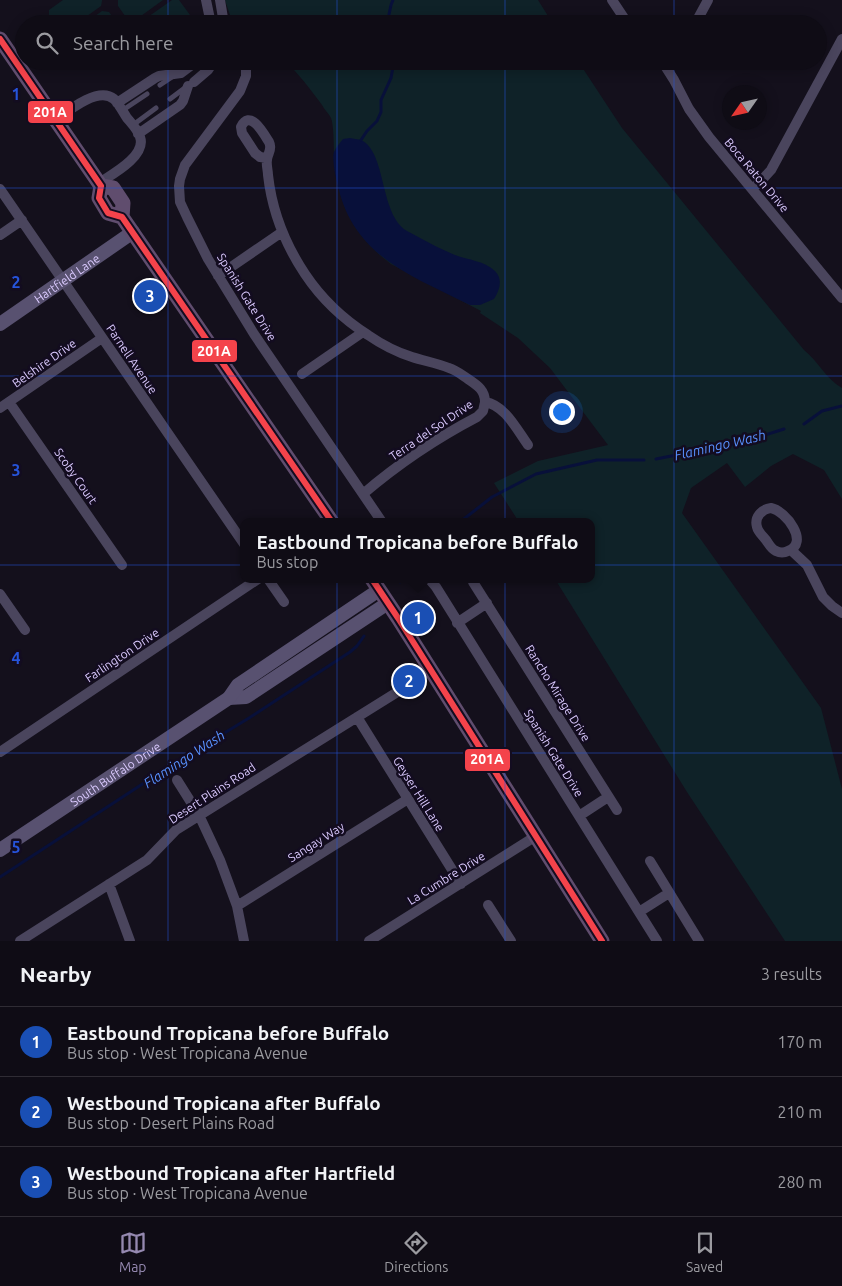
<!DOCTYPE html>
<meta charset="utf-8">
<style>
:root{--surface:#0f0c15;--page:#18151e;--text:#f1f3f6;--muted:#9b9ba0;--line:#2f2c34;--accent:#9589b0}
body{margin:0;font-family:Ubuntu,sans-serif;background:var(--page);color:var(--text)}
.compass{position:absolute;left:722px;top:85px;width:45px;height:45px;border-radius:50%;background:var(--surface);box-shadow:0 2px 12px #0003;rotate:236deg}
.you{position:absolute;left:561px;top:411px;width:18px;height:18px;margin:-12px;border:4px solid #fff;border-radius:50%;background:#1a73e8;box-shadow:0 0 0 8px #1a73e833}
.badge{display:grid;place-items:center;width:32px;height:32px;border-radius:50%;background:var(--accent);color:#fff;font-size:16px;font-weight:700}
.pin{position:absolute;translate:-50% -50%;border:2px solid #fff;box-shadow:0 1px 5px #0006}
.popup{position:absolute;left:240px;top:518px;width:355px;height:65px;box-sizing:border-box;display:grid;place-content:center;border-radius:10px;background:var(--surface);filter:drop-shadow(0 1px 4px #0005);font-size:16px;white-space:nowrap;color:var(--muted)}
.popup b{font-size:19px;color:var(--text)}
.popup::after{content:'';position:absolute;left:50%;top:100%;margin-left:-10px;border:10px solid transparent;border-top-color:var(--surface)}
.list{margin:0;padding:0;list-style:none}
h2{display:flex;justify-content:space-between;align-items:center;height:65px;margin:0;padding:0 20px;font-size:21px}
h2 small{font-size:16px;font-weight:400;color:var(--muted)}
.list li{display:grid;grid-template-columns:32px 1fr auto;gap:15px;align-items:center;box-sizing:border-box;height:70px;padding:0 20px;border-top:1px solid var(--line)}
.list b{display:block;font-size:19px;white-space:nowrap}
.list p{margin:0;font-size:16px;white-space:nowrap;color:var(--muted)}
.list em{font-size:16px;font-style:normal;color:var(--muted)}
.icon{flex:none;width:28px;height:28px;fill:none;stroke:currentColor;stroke-width:2;stroke-linecap:round;stroke-linejoin:round}
.map{position:relative;flex:none;width:842px;height:941px;overflow:hidden}
.search{position:absolute;background:var(--surface);box-shadow:0 2px 12px #0003;left:15px;right:15px;top:15px;height:55px;display:flex;align-items:center;gap:12px;box-sizing:border-box;padding:0 18px;border-radius:28px;color:var(--muted);font-size:19px}
.sheet{height:275px;background:var(--surface)}
nav{display:flex;justify-content:space-around;align-items:center;box-sizing:border-box;height:70px;border-top:1px solid var(--line);background:var(--surface);font-size:14px;color:var(--muted)}
nav a{display:grid;justify-items:center;gap:2px}
nav .on{color:var(--accent)}
.map>svg:first-child{display:block}
</style>
<div class="map">
<svg width="842" height="941" viewBox="0 0 842 941">
<rect width="100%" height="100%" fill="#14101c"/>
<path fill="#0f2228" d="M63,0H102V1L101,6L76,24H53L49,18V10Z
M118,0H163L134,21L128,20L118,6Z
M172,0H179L190,15L189,21L185,24H138Z
M225,0H538L553,24H236L230,15Z
M102,11L109,12L118,24H84Z
M285,61H578L622,128L804,350C818,361 826,379 842,388V499L824,470L793,454L771,466L745,487L727,463L691,488L682,513L821,708L842,789V941H785L687,792L555,579H592V522H519L494,483L538,461L608,445L550,368L518,338L480,313L481,311L391,264C355,237 338,205 334,160C334,151 334,125 331,118C329,114 324,109 322,105C311,90 299,74 285,61Z"/>
<path fill="#08103a" d="M350,138C353,139 358,139 361,140C387,152 379,214 407,231C422,239 440,249 455,255C468,260 485,261 495,271C503,279 500,290 494,299L480,305H470C410,275 352,256 337,182C335,176 332,158 334,152C336,147 340,143 343,139Z"/>
<g fill="none" stroke-linecap="round" stroke-linejoin="round">
<path stroke="#08103a" stroke-width="3" d="M387,24L391,5L393,0
M361,140L367,131L377,121L381,112V100L391,78L394,61
M804,424L822,411L842,406
M656,459L743,442L784,429
M460,522L492,497L536,474L597,460H644
M400,582L402,579
M0,877L167,768L249,718L350,652L357,646L364,636"/>
<path stroke="#4a455d" stroke-width="5" d="M160,85L172,77
M170,99L186,87
M123,110L147,94
M133,125L156,108"/>
<path stroke="#4a455d" stroke-width="10" d="M206,0L211,24
M220,0L224,24
M612,0L628,24
M695,24L708,0
M246,61V76L240,91L185,165L180,179L179,186L180,202L187,217L208,259L254,334L382,522
M662,61L674,80L689,109L709,137L842,298
M194,82L208,70L214,61
M117,103L155,78L159,76L181,73L197,61
M56,120C68,111 98,86 114,99C119,104 123,112 127,118C132,124 138,130 140,137C147,156 111,175 99,183
M138,134L180,105L183,101L188,86
M267,158L260,157L255,153L242,133L241,127C250,108 264,134 269,142C273,150 267,154 267,160C266,165 268,170 268,175C272,211 285,244 305,274C321,298 343,319 368,335C381,344 396,352 412,357C424,361 437,363 449,368C456,370 462,375 468,379C477,385 485,390 485,402C505,405 517,430 528,445
M0,189L244,544
M752,189L761,181L771,170L842,39
M0,235L22,220
M218,276L282,232
M302,374L363,332
M9,402L122,565
M0,408L102,338
M363,494C398,464 435,439 477,417L483,411L485,402
M771,508C786,511 810,543 788,551C784,553 780,553 776,551C771,549 769,544 766,540C763,536 758,532 757,527C754,517 762,509 771,508Z
M791,550L807,565L823,597L832,606L842,613
M268,579L284,602
M429,579L436,587L657,941
M473,582L617,810
M0,594L25,630
M457,623L487,603
M357,717L461,884
M0,752L258,579
M177,780L199,815L220,860L237,906L244,941
M579,816L608,797
M650,861L699,941
M109,884L130,941
M488,905L511,941
M237,906L408,799
M639,912L669,893
M20,941L147,860L176,830L399,691
M369,941L536,836"/>
<g stroke="#585170" stroke-width="14">
<path id="s1" d="M0,324L133,232"/>
<path d="M229,698L246,697L388,603"/>
<path id="s2" d="M0,850L229,698L238,685L379,590"/>
</g>
<path stroke="#604d6e" stroke-width="15" d="M0,39L101,186
M101,186L99,198L108,213L122,217L332,522
M101,186L113,188L123,203L122,217
M372,579L398,618L602,941"/>
<defs>
<path id="bus-1" d="M0,39L101,186
M101,186L99,198L108,213L122,217L332,522
M372,579L398,618L602,941"/>
</defs>
<use href="#bus-1" stroke="#130c20" stroke-width="10"/>
<use href="#bus-1" stroke="#f4434b" stroke-width="6"/>
</g>
<path fill="none" stroke="#2654da" stroke-width="1" stroke-opacity="0.55" d="M168,0V24M337,0V24M505,0V24M674,0V24M168,61V941M337,61V941M505,61V941M674,61V941M0,188H842M0,376H842M0,565H842M0,753H842"/>
<g text-anchor="middle" dominant-baseline="central" stroke-width="5" stroke-linejoin="round" paint-order="stroke">
<g font-size="12" fill="#dbcaff" stroke="#130c20">
<text transform="translate(757 175) rotate(50)">Boca Raton Drive</text>
<text stroke="none"><textPath href="#s1" startOffset="81">Hartfield Lane</textPath></text>
<text transform="translate(247 297) rotate(58)">Spanish Gate Drive</text>
<text transform="translate(132 359) rotate(56)">Parnell Avenue</text>
<text transform="translate(44 363) rotate(-35)">Belshire Drive</text>
<text transform="translate(431 430) rotate(-34)">Terra del Sol Drive</text>
<text transform="translate(76 476) rotate(55)">Scoby Court</text>
<text transform="translate(122 655) rotate(-34)">Farlington Drive</text>
<text transform="translate(558 693) rotate(58)">Rancho Mirage Drive</text>
<text transform="translate(554 753) rotate(58)">Spanish Gate Drive</text>
<text stroke="none"><textPath href="#s2" startOffset="138">South Buffalo Drive</textPath></text>
<text transform="translate(212 793) rotate(-33)">Desert Plains Road</text>
<text transform="translate(419 794) rotate(58)">Geyser Hill Lane</text>
<text transform="translate(316 842) rotate(-32)">Sangay Way</text>
<text transform="translate(446 878) rotate(-32)">La Cumbre Drive</text>
</g>
<g font-size="14" font-style="italic" fill="#5891ff" stroke="#130c20">
<text transform="translate(720 445) rotate(-13)">Flamingo Wash</text>
<text transform="translate(184 759) rotate(-33)">Flamingo Wash</text>
</g>
</g>
<g font-size="16" text-anchor="middle" font-weight="bold" fill="#2654da" stroke="#130c20" stroke-width="5" stroke-linejoin="round" paint-order="stroke">
<text x="16" y="100">1</text>
<text x="16" y="288">2</text>
<text x="16" y="476">3</text>
<text x="16" y="664">4</text>
<text x="16" y="853">5</text>
</g>
<g stroke="#130c20" stroke-width="2">
<rect x="27" y="100" width="47" height="24" rx="5" fill="#f4434b"/>
<rect x="191" y="339" width="47" height="24" rx="5" fill="#f4434b"/>
<rect x="464" y="748" width="47" height="24" rx="5" fill="#f4434b"/>
</g>
<g font-size="14" text-anchor="middle" font-weight="bold" fill="#fff">
<text x="50" y="117">201A</text>
<text x="214" y="356">201A</text>
<text x="487" y="764">201A</text>
</g>
</svg>
<svg class="compass" viewBox="-18 -18 36 36"><path d="M0-13l5 13h-10z" fill="#e53935"/><path d="M0 13l5-13h-10z" fill="#9b9ba0"/></svg>
<div class="you"></div>
<div class="pin badge" style="left:418px;top:618px;background:#1a4fb4">1</div>
<div class="popup"><b>Eastbound Tropicana before Buffalo</b>Bus stop</div>
<div class="pin badge" style="left:409px;top:681px;background:#1a4fb4">2</div>
<div class="pin badge" style="left:150px;top:296px;background:#1a4fb4">3</div>
<div class="search"><svg class="icon" aria-label="search" viewBox="0 0 24 24"><circle cx="10" cy="10" r="6"/><path d="M15 15l6 6"/></svg>Search here</div>
</div>
<section class="sheet">
<h2>Nearby<small>3 results</small></h2>
<ul class="list">
<li><span class="badge" style="background:#1a4fb4">1</span><div><b>Eastbound Tropicana before Buffalo</b><p>Bus stop · West Tropicana Avenue</p></div><em>170 m</em></li>
<li><span class="badge" style="background:#1a4fb4">2</span><div><b>Westbound Tropicana after Buffalo</b><p>Bus stop · Desert Plains Road</p></div><em>210 m</em></li>
<li><span class="badge" style="background:#1a4fb4">3</span><div><b>Westbound Tropicana after Hartfield</b><p>Bus stop · West Tropicana Avenue</p></div><em>280 m</em></li>
</ul>
</section>
<nav>
<a class="on"><svg class="icon" aria-label="map" viewBox="0 0 24 24"><path d="M3 6l6-2 6 2 6-2v14l-6 2-6-2-6 2zM9 4v14M15 6v14"/></svg>Map</a>
<a><svg class="icon" aria-label="directions" viewBox="0 0 24 24"><path d="M12 3l9 9-9 9-9-9zM9 14v-3h6M13 9l2 2-2 2"/></svg>Directions</a>
<a><svg class="icon" aria-label="saved" viewBox="0 0 24 24"><path d="M7 4h10v16l-5-4-5 4z"/></svg>Saved</a>
</nav>
